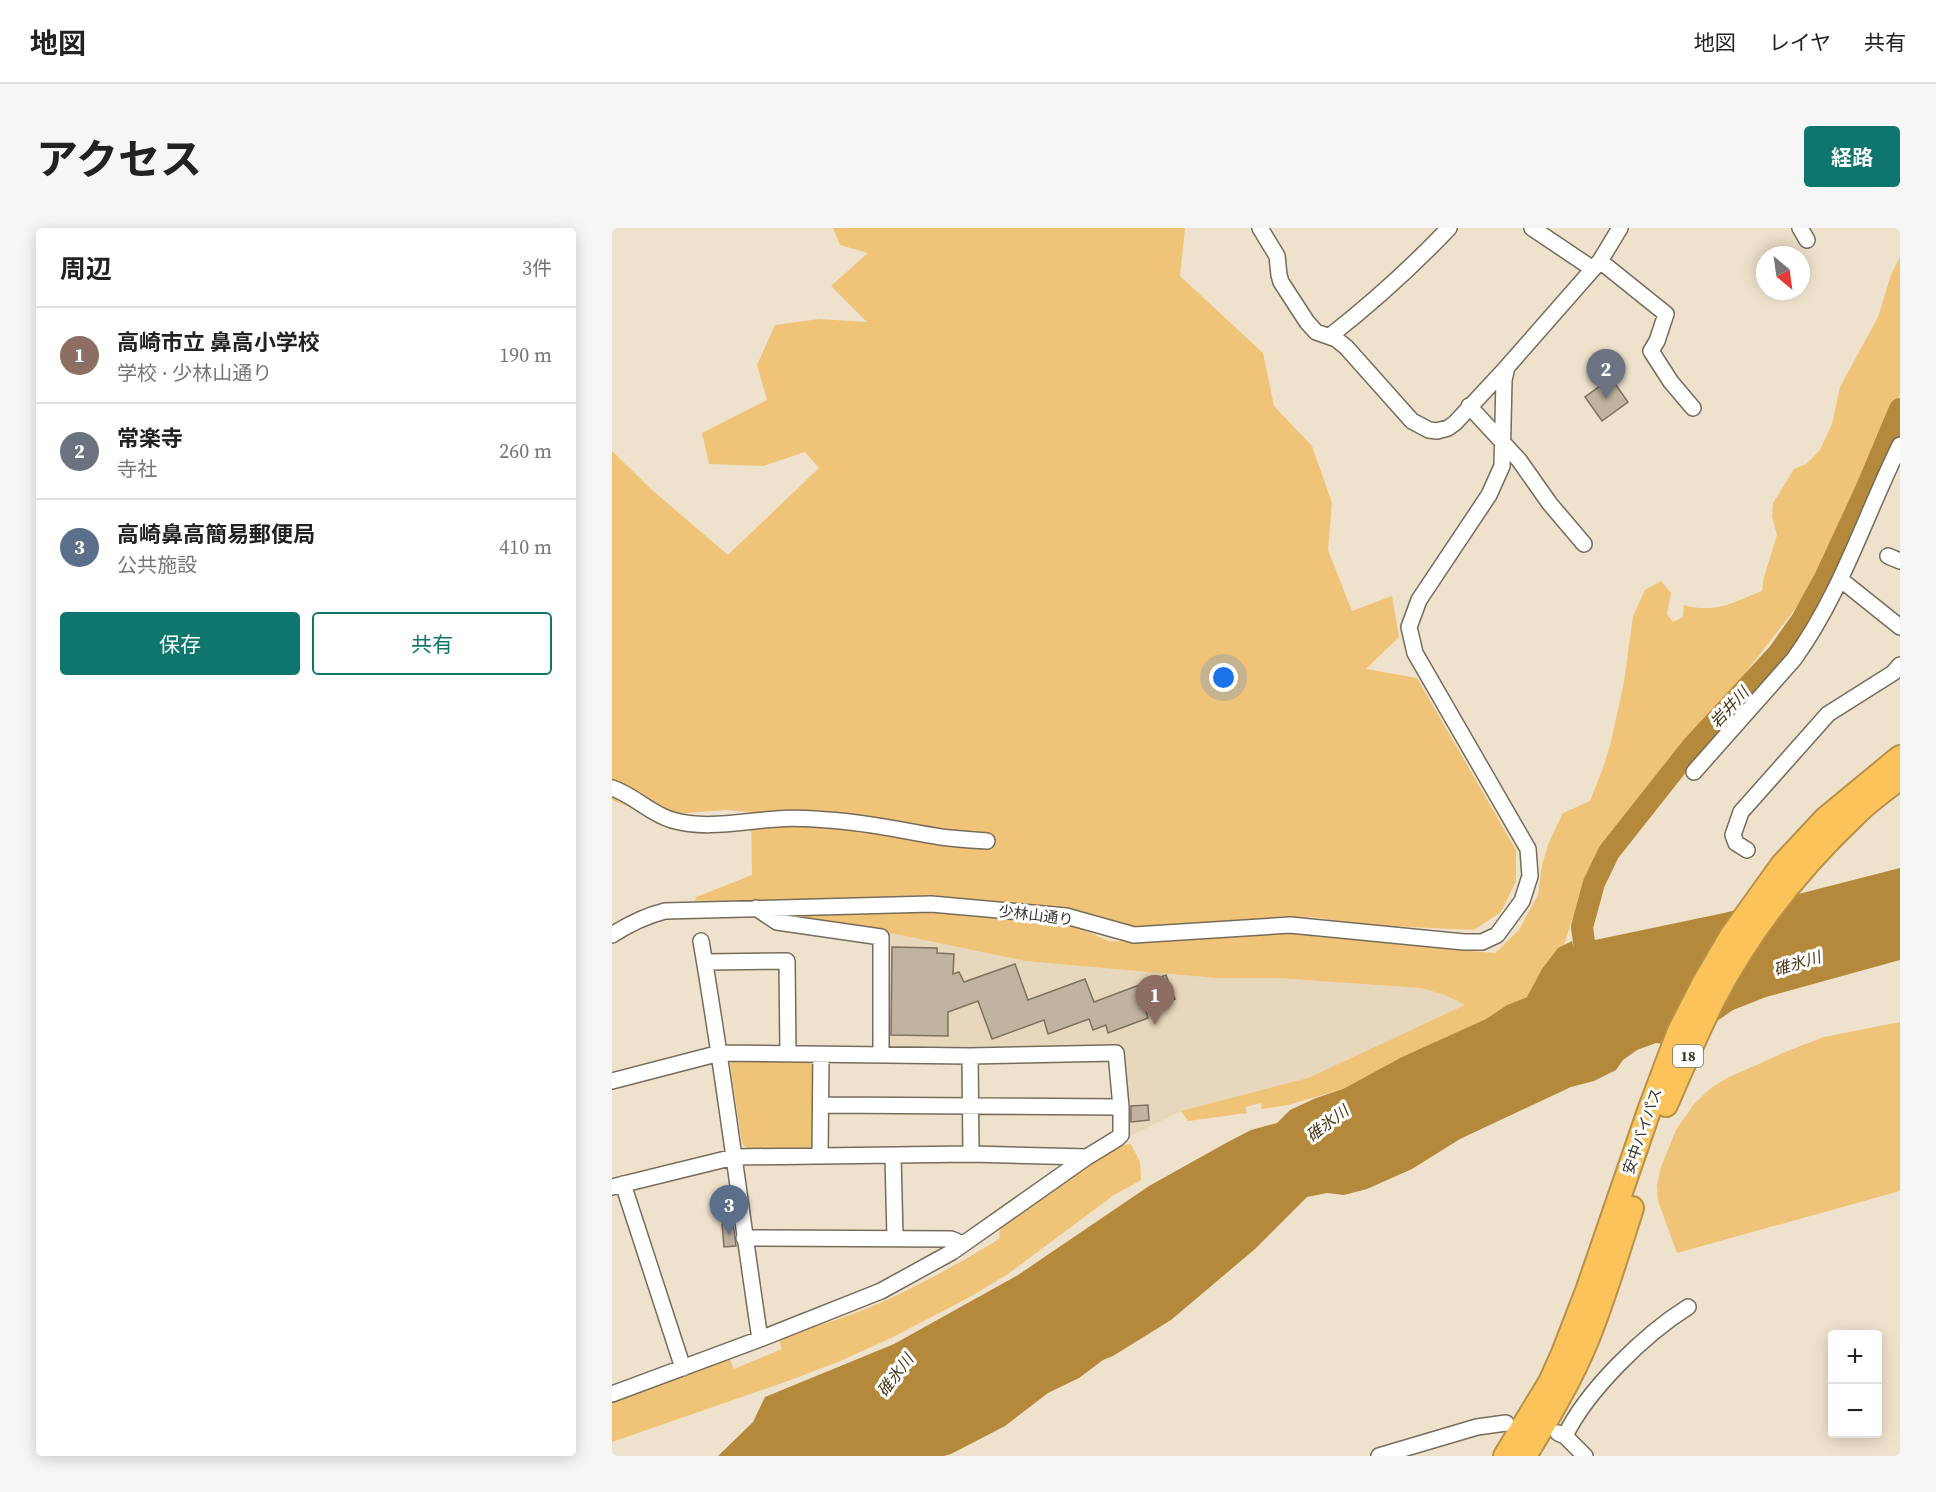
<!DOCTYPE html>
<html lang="ja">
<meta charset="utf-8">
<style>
:root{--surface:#fff;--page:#f6f6f6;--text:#222;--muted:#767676;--line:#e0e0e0;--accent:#0f766e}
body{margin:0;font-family:"Source Serif 4","Noto Sans JP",serif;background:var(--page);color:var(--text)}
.controls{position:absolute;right:18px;bottom:18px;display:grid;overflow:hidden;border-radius:6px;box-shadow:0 3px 15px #0003}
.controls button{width:54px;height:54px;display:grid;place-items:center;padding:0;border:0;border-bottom:2px solid var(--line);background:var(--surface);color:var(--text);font:30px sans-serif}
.compass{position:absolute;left:1144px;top:18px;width:54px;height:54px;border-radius:50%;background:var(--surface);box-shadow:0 3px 15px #0003;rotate:151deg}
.you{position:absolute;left:612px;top:450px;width:21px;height:21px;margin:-15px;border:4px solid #fff;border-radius:50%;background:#1a73e8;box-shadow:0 0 0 9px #1a73e833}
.badge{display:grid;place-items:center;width:39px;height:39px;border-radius:50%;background:var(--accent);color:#fff;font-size:20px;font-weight:700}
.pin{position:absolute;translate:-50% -50px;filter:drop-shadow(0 2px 3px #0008)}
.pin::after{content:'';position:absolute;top:32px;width:21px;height:18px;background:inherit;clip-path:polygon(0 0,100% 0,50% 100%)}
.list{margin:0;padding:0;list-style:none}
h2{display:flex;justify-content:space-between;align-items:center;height:78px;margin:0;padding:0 24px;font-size:26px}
h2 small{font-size:20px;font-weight:400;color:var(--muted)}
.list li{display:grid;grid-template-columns:39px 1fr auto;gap:18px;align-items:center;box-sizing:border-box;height:96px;padding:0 24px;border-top:2px solid var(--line)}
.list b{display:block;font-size:22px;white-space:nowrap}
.list p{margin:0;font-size:20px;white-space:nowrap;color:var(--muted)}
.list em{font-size:20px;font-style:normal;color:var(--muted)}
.actions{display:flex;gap:12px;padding:18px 24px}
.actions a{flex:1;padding:14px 0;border:2px solid var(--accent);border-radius:6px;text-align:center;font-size:21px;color:var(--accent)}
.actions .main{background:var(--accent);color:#fff}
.map{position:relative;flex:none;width:1288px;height:1228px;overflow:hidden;border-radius:6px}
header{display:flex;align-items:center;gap:36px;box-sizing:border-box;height:84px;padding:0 30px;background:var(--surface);border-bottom:2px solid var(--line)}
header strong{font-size:28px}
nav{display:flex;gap:33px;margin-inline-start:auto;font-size:21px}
.intro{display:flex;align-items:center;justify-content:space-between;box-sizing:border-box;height:144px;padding:0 36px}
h1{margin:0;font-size:42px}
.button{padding:15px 27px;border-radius:6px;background:var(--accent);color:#fff;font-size:21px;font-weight:700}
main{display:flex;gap:36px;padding:0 36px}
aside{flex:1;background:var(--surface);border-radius:6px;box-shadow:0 3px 15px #0003}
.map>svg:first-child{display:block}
</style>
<header>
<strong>地図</strong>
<nav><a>地図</a><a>レイヤ</a><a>共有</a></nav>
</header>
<div class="intro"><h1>アクセス</h1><a class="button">経路</a></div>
<main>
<aside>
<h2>周辺<small>3件</small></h2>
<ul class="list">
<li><span class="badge" style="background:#8d6e63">1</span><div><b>高崎市立 鼻高小学校</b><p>学校 · 少林山通り</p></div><em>190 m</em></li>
<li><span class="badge" style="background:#6b7280">2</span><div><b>常楽寺</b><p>寺社</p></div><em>260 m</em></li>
<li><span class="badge" style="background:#5c6f8a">3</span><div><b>高崎鼻高簡易郵便局</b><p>公共施設</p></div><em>410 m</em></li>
</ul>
<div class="actions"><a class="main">保存</a><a>共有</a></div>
</aside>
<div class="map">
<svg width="1288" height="1228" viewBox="0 0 1288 1228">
<rect width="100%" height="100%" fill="#efe2cd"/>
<path fill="#e7d7bc" d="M274,704L413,733L604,750H664L810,760L833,767L854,777L696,850L569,883L513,911L507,816L418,819H273Z"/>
<path fill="#efc378" d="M221,0H573L568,48L651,125L662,178L700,218L720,275L716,322L740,383L780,368L787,409L754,441L805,450L904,622V653L889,684L862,702L757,697L699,689L524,699L322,670L83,673L84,669L140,647L139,584L113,582L39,588L0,572V223L40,262L116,327L207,240L193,224L151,238L97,236L90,205L155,172L145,137L163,97L207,91L255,94L219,58L256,25L228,17Z
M1288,29V167L1190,372L1056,544L1000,609L969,665L947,732L915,769L895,777L874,791L790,829L731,861L676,877L650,881L649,875L633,879L635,885L576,893L569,883L696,850L853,777L833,767L809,760L664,750H604L413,733L274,704L174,692L169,685L311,682L453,694L497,713L520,714L680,703L753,707L859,723L883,725L907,702L926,667L930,637L937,614L951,585L978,573L991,540L999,514L1012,454L1021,388L1033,362L1049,353L1059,365L1055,386L1061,394L1071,389L1072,377C1103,386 1122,374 1150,363L1152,349L1165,307L1160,289L1161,275L1182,241L1194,236L1208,222L1220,196L1228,159L1266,89L1279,47Z
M1288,794V963L1065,1025L1046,973L1045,957L1049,939L1064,902L1082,876L1099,860L1115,850L1178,822L1212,809Z
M123,830L197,833L201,837L202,915L197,921L136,922L130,915L118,836Z
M506,915L513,917L519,916L528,934L529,952L502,967L396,1046L356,1070L279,1110L226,1134L173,1154L0,1214V1171L117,1129L122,1141L170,1121L166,1110C197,1100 230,1091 261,1078C305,1059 346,1036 387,1011L388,1000L456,948Z"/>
<path fill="#b5893b" d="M1288,640V732L1154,769L1121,782L1069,818L1044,815L1025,822L1011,832L1004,842L982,853L959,859L848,911L800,941L755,961L732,967L715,965L695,969L643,1021L559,1092L501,1128L491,1132L467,1150L436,1165L393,1198L339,1226L332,1228H106L141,1194L153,1169L282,1116L406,1047L537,958L614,915L639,902L665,895L678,882L704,870L731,861L790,829L874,791L895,777L915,769L930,741L946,720L960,713L964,726L973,721L983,712L1112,685Z"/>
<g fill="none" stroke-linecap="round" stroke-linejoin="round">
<path stroke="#b5893b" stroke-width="22" d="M969,751L972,739L973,721L970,699L982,655L997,624L1080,519L1166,426L1190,392L1213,350L1253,264L1288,181"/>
</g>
<path fill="#c0b4a0" stroke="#7d715f" stroke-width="1.5" d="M999,150L1016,174L990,193L973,169Z
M280,719L325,720V725L342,726L341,746L347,744L352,754L403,736L416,772L473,751L482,774L554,747L563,771L534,783L536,790L496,805L494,797L481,802L477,791L436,806L432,792L380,811L366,773L336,784V808L279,807Z
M536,877L537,892L519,894V878Z
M121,994L124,1018L112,1019L110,996Z"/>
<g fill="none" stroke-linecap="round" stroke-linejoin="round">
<defs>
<path id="minor" d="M648,0L665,28L667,47L669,54L695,94L704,104L724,111L734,119L800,193L817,202L825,203L836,200L843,195L895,139
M920,0L981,41
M1188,0L1195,12
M988,33L1054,86L1045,113L1039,123L1059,154L1081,180
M718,108C760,75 800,39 837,0
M857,178L907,232L938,276L972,316
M1276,328L1288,333
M1228,351L1288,399
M1082,544L1182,431C1229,366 1253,288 1288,217
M0,560C22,567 38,586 60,592C94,602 131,593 165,591C182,589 199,591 216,592C254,594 291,603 329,609C344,611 360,612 375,613
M1135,622L1124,615L1121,607L1129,584L1216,486L1281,445L1288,437
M144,680L165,694L269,709V826
M0,707C17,696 33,688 53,683L319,676L454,688L522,707L678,697L852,714H870L885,707L910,673L918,648L916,621L803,425L797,399L807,372L877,267L890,238L892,152L895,139L988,33L1008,0
M89,713C112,845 128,979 148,1111
M93,734L175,733L176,826
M358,828L359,926
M0,853L108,825L358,828L504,825L509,879V907L506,910L475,929L340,1024L269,1063L148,1111L0,1166
M210,877L509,879
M208,927L209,827
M281,928L283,1010
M11,956L71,1140
M0,959L122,929L359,926L475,929
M132,1010L339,1011L351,1016
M946,1205L953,1208L973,1228
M953,1208C975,1162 1033,1106 1076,1079
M767,1228L865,1199L894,1195"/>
<path id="highway" d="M1054,877C1070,841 1085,804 1103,769C1139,700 1189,638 1245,585C1258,572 1274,561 1288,550
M893,1228L938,1154L951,1125L975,1063L1038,880L1067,803L1091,756L1119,708L1170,637L1214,590L1288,529
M913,1228C936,1190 959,1152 976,1110C993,1068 1006,1024 1020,980"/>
</defs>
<use href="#minor" stroke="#776c5a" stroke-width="18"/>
<use href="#highway" stroke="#b7904a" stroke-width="26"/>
<use href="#minor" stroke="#fff" stroke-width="15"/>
<use href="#highway" stroke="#fcc35b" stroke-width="22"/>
</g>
<g text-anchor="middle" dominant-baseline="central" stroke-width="6" stroke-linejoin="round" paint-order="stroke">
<rect fill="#fff" stroke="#73706a" stroke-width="1.5" x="1061" y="817" width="30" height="22" rx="4.5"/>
<g font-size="14" font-weight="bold" fill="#37322a">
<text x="1076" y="828">18</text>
</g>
<g font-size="15" fill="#37322a" stroke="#fff">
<text transform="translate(424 687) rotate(7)">少林山通り</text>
<text transform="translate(1030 903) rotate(-71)">安中バイパス</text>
</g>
<g font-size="16" font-style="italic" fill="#493614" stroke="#fff">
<text transform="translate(1117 479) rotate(-47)">岩井川</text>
<text transform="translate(1185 735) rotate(-17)">碓氷川</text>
<text transform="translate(715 895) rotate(-37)">碓氷川</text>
<text transform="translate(283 1147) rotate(-53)">碓氷川</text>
</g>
</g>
</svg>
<div class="controls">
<button>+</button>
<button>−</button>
</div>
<svg class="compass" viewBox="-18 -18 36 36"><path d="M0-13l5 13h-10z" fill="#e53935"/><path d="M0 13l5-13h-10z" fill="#767676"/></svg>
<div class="you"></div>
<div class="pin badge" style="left:543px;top:797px;background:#8d6e63">1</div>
<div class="pin badge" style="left:994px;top:171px;background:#6b7280">2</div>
<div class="pin badge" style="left:117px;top:1007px;background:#5c6f8a">3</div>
</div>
</main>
